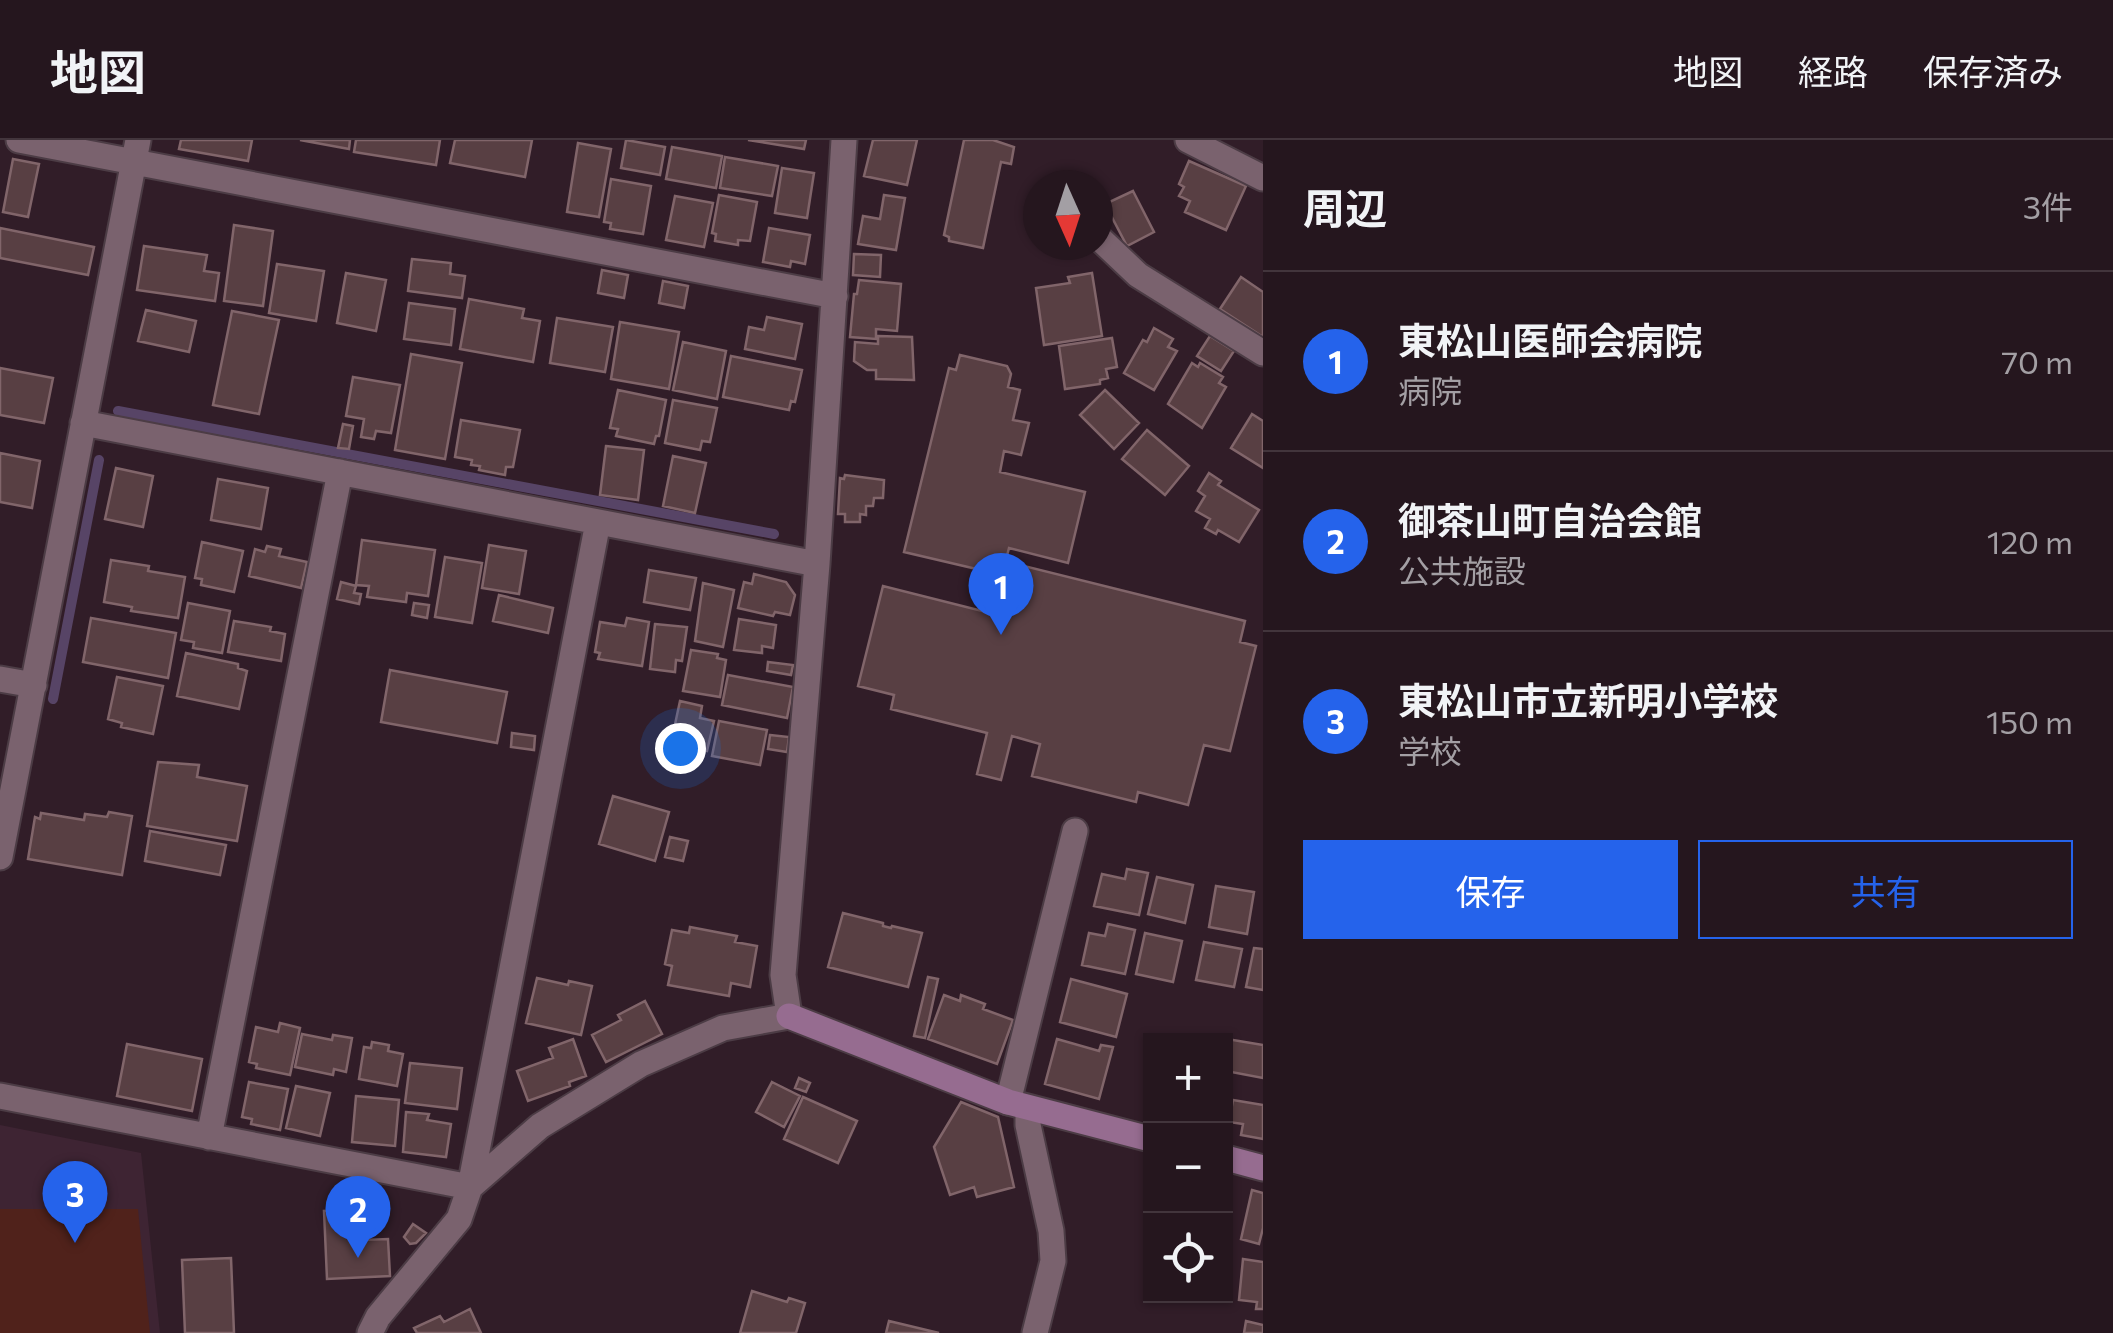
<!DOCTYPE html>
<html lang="ja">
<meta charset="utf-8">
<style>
:root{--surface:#25161e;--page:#2d1f27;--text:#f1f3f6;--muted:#a39fa4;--line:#42353c;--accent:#2563eb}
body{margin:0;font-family:Commissioner,"Noto Sans JP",sans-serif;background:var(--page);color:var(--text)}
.controls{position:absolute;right:30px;bottom:30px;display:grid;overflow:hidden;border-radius:0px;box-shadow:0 2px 8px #0004}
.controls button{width:90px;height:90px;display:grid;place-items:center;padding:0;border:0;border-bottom:2px solid var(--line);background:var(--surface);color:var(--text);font:50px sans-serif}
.compass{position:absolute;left:1023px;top:30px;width:90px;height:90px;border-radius:50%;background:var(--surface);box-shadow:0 2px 8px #0004;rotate:177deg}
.you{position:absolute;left:680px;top:608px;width:35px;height:35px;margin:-25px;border:8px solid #fff;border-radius:50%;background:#1a73e8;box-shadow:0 0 0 15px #1a73e833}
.badge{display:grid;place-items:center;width:65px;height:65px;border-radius:50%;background:var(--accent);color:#fff;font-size:32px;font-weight:700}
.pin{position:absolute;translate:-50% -82px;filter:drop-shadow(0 2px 5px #0008)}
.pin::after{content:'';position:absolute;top:52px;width:35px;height:30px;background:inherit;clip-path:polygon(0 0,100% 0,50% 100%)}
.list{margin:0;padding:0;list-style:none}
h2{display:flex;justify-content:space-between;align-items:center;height:130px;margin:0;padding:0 40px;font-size:42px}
h2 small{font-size:32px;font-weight:400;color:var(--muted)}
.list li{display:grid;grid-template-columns:65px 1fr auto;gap:30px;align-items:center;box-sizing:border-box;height:180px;padding:0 40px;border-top:2px solid var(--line)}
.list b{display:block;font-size:38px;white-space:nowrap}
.list p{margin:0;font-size:32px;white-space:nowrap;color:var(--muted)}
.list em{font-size:32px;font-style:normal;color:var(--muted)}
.actions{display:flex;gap:20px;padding:30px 40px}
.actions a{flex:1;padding:22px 0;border:2px solid var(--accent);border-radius:0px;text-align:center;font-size:35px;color:var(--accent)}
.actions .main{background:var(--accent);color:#fff}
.icon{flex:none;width:55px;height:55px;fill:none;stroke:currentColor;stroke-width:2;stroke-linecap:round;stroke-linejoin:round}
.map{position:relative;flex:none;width:1263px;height:1193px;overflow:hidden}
header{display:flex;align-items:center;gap:60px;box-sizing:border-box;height:140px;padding:0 50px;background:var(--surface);border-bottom:2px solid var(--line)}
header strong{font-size:48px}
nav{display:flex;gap:55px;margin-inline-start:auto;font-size:35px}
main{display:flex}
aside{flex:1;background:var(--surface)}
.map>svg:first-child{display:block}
</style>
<header>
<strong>地図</strong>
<nav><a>地図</a><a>経路</a><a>保存済み</a></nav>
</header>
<main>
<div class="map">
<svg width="1263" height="1193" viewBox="0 0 1263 1193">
<rect width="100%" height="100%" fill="#311d28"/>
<path fill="#3e2433" d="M0,985L141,1013L160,1193H0Z"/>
<path fill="#50221b" d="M0,1069H138L150,1193H0Z"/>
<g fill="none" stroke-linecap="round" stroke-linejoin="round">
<path stroke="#574466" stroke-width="10" d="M118,271L774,394
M53,559L99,320"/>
</g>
<path fill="#583f43" stroke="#81656a" stroke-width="2.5" d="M181,0H252L248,21L179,9Z
M300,0H350L349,9Z
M356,0H440L436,25L354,12Z
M455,0H532L525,37L450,23Z
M626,0L665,7L660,35L621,28Z
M748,0H806L804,9Z
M873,0H917L907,45L864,36Z
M964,0H993L1014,7L1011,24L1001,22L983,108L949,101V97L944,95Z
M578,3L611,9L599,77L567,72Z
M672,7L722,16L716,48L666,39Z
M725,17L778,26L772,56L720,48Z
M13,19L39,24L28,77L3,72Z
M1189,21L1246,46L1226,90L1185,72L1190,61L1179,56L1184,47L1179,44Z
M782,28L814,33L807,78L775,73Z
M611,39L651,46L643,94L610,89L611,83L604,82Z
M1133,51L1154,92L1127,106L1105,64Z
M719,55L757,62L750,101L738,100V105L715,101L716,94L712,93Z
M884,55L905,58L896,110L858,104L863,76L880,79Z
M675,56L713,63L704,107L666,100Z
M234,85L273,91L263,166L224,161Z
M0,88L94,107L88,135L0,118Z
M769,88L810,95L805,124L791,121L790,127L763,122Z
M144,106L207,115L204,131L219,133L215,161L137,150Z
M854,114L881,115L880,137L853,135Z
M412,119L451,123L450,134L465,136L462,158L408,151Z
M277,124L324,131L316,181L269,173Z
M602,130L628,135L624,158L598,153Z
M346,133L386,140L376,191L337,183Z
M1092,133L1102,196L1044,205L1036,148L1070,143L1068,137Z
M1241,137L1263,152V197L1220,169Z
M859,140L901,144L897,191L876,189V199L850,197L854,154H857Z
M663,141L688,146L684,168L659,163Z
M469,159L524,169L522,178L540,181L533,222L460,209Z
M409,163L455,169L451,205L404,199Z
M146,170L196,181L189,212L138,201Z
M232,171L279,180L259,274L213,265Z
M767,177L802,184L795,219L745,209L749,187L764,190Z
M557,178L613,187L605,232L550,223Z
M620,182L679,192L669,249L611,239Z
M1154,188L1173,199L1168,207L1177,211L1154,250L1124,233L1143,200L1147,202Z
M878,196L912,197L914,240L876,239V230H867L854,221L855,202L878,204Z
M1210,196L1234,211L1221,231L1197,216Z
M1112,198L1117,227L1106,229L1108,238L1100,240V244L1065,249L1059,206Z
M683,202L726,211L717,259L673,250Z
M411,214L462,223L445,319L395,310Z
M960,215L1007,226L1011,234L1008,247L1020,250L1013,280L1029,283L1021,315L1004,311L1000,332L1085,352L1068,423L1009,408L1002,435L904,412L949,228L956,230Z
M731,216L802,230L795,262L791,261L789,270L723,257Z
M1192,223L1198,227L1200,223L1223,237L1219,243L1226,247L1202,288L1168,264Z
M0,228L53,238L44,283L0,275Z
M353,237L400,245L391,293L376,291L374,299L361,297L364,279L346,276Z
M618,250L666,260L659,296H656L654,304L616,296L618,289L610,288Z
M1105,250L1139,283L1114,309L1080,275Z
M673,260L717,268L710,302L702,301L700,310L665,303Z
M1252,274L1263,281V328L1231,308Z
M461,280L520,290L513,327H506L505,335L479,330L480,326L471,325L472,320L455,317Z
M343,284L353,286L349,309L338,308Z
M1147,290L1189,326L1165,355L1122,319Z
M606,306L644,310L638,360L600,355Z
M0,313L40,321L32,368L0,362Z
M673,316L706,323L695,373L663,366Z
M116,328L153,336L143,387L105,379Z
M1209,333L1221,341L1218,345L1259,370L1239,402L1218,390L1216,394L1205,388L1210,379L1196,371L1205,356L1198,351Z
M845,335L884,340L883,358H874L873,366H866V375L860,374V382H845V374H838L840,338L844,339Z
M218,339L268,348L261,389L211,380Z
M362,400L435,410L428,456L407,453L406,462L367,457L369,446L356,445Z
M202,402L243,411L234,452L201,445L202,439L195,438Z
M489,405L526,411L519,454L482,448Z
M267,406L281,409L279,416L307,422L301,448L249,436L255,409L265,412Z
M445,417L482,423L472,483L435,477Z
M111,420L149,426L148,431L185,437L178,478L131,471L132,467L104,462Z
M1012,423L1245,481L1240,502L1256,506L1230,611L1204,605L1188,665L1138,652L1136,662L1032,636L1040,604L1012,596L1001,640L977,634L987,593L891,569L894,555L858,546L883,446L998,475Z
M649,430L696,438L690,470L644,462Z
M754,434L786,442L795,455L790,475L775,472L773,476L738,468L744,442L752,444Z
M341,442L356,446L354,453L361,454L359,464L337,459Z
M703,443L734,450L723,507L695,501Z
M499,455L553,468L548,493L493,481Z
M188,463L230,471L222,513L193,508L194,502L181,500Z
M414,463L429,465L427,478L412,475Z
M91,478L176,493L168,538L83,522Z
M627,478L649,482L642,526L598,519L600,513L595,512L600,482L625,486Z
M739,479L776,485L773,508L762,506V513L734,510Z
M234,481L271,487L270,491L285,494L281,521L228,512Z
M655,484L687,487L682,521L676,520L675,532L650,529Z
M691,510L718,514L717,518L726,520L720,557L683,551Z
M186,513L238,524V528L247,531L239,569L177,556Z
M768,522L793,525L791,535L767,531Z
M390,530L507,552L497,603L381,582Z
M728,535L793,547L787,578L722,565Z
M117,537L163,546L153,594L121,587L122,583L108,579Z
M680,561L702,566L700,578L714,581L707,611L671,603Z
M719,581L767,590L760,625L712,616Z
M512,593L535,596L534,610L511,607Z
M770,595L789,597L787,612L768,609Z
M158,622L199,625L197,637L247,646L237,701L147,686Z
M613,656L669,672L655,721L599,704Z
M109,672L132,676L122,735L28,719L35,677L40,679L41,673L84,680L85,674L107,677Z
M150,691L226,705L220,735L145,721Z
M670,697L688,701L683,721L665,717Z
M1127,729L1148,733L1139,775L1094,766L1102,734L1125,739Z
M1157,737L1193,745L1185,783L1148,774Z
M1216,746L1254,752L1247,794L1209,787Z
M843,773L883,783V786L891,788L892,786L922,793L908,847L828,827Z
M1108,784L1135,790L1125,834L1082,825L1089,793L1105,796Z
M690,787L737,796L735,802L757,806L750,847L731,843L729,856L668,845L672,826L665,824L672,790L689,793Z
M1145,793L1182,801L1173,842L1136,834Z
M1204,802L1242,809L1234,847L1196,840Z
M1254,808L1263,809V850L1246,847Z
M928,837L938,839L925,898L914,896Z
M537,838L568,845L569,841L592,846L581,895L526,883Z
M1071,839L1127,854L1116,897L1060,882Z
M944,855L960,861L961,855L985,864L983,869L1013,880L997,924L928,899Z
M645,861L662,894L606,922L592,895L621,880L618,875Z
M280,883L300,888L290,935L256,928L257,924L249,922L256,887L278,892Z
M302,894L332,900L333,895L352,898L346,932L334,929L333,935L295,927Z
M1221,898L1263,905V938L1226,931V901H1220Z
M573,899L586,936L569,942L570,946L528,961L517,931L553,918L549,908Z
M1057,899L1099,911L1101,905L1113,907L1099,959L1045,944Z
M372,902L389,905L388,911L403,914L397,946L359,939L364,907L371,908Z
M127,904L202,919L192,971L117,956Z
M410,923L462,928L457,969L405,963Z
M799,938L810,943L806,952L795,948Z
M249,942L288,949L280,990L251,984L252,979L242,977Z
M772,942L800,956L784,987L756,972Z
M296,946L330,953L320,996L286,988Z
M356,956L399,960L395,1006L352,1002Z
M803,957L857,981L838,1023L784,999Z
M1233,960L1263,965V999L1241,995L1243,984L1229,982Z
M961,962L998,977L1014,1047L977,1057L974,1047L950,1055L934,1007Z
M406,972L429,974L427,980L451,984L446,1017L403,1012Z
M1252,1050L1263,1053V1088L1259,1104L1241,1099Z
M362,1068L363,1100L388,1099L390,1136L327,1139L324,1071Z
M413,1084L426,1093L416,1103L410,1104L404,1097Z
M231,1118L234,1193H185L182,1120Z
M1243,1119L1263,1122V1169H1256L1257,1162L1239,1160Z
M752,1151L787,1162L789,1158L805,1163L796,1193H740Z
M470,1169L481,1193H417L414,1188L440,1176L444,1182Z
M889,1181L939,1193H886Z
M1246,1181L1263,1185V1193H1244Z"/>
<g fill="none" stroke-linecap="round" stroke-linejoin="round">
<defs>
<path id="street" d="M19,0L835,156
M1188,0L1263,38
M1098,97L1138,135L1263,213
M83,283L817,424
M0,539L34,545
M0,717L138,0
M0,956L470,1047
M1008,962L1075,691
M1028,969V985L1051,1091L1053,1121L1035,1193
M209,997L340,332
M470,1047L540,986L641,924L723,888L789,876L783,835L817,424L844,0
M370,1193L378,1177L459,1079L470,1047L598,382"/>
<path id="secondary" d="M789,876L1008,962L1150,999
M1226,1018L1263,1028"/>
</defs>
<use href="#street" stroke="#4c3c45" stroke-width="29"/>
<use href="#secondary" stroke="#4c3c45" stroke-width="29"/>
<use href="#street" stroke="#7a626e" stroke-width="25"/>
<use href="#secondary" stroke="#966c90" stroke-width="25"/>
</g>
</svg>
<div class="controls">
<button>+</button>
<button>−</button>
<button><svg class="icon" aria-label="locate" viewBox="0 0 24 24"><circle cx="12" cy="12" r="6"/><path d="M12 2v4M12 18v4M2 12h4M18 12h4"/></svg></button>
</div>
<svg class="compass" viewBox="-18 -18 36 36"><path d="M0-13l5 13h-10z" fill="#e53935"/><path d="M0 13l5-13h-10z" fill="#a39fa4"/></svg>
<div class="you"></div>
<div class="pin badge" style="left:1001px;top:495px">1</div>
<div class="pin badge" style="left:358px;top:1118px">2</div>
<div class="pin badge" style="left:75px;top:1103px">3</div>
</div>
<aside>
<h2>周辺<small>3件</small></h2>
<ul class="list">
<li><span class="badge">1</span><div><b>東松山医師会病院</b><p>病院</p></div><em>70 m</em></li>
<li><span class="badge">2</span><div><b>御茶山町自治会館</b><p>公共施設</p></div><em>120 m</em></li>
<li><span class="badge">3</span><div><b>東松山市立新明小学校</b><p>学校</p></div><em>150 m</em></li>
</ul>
<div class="actions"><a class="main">保存</a><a>共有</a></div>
</aside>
</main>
